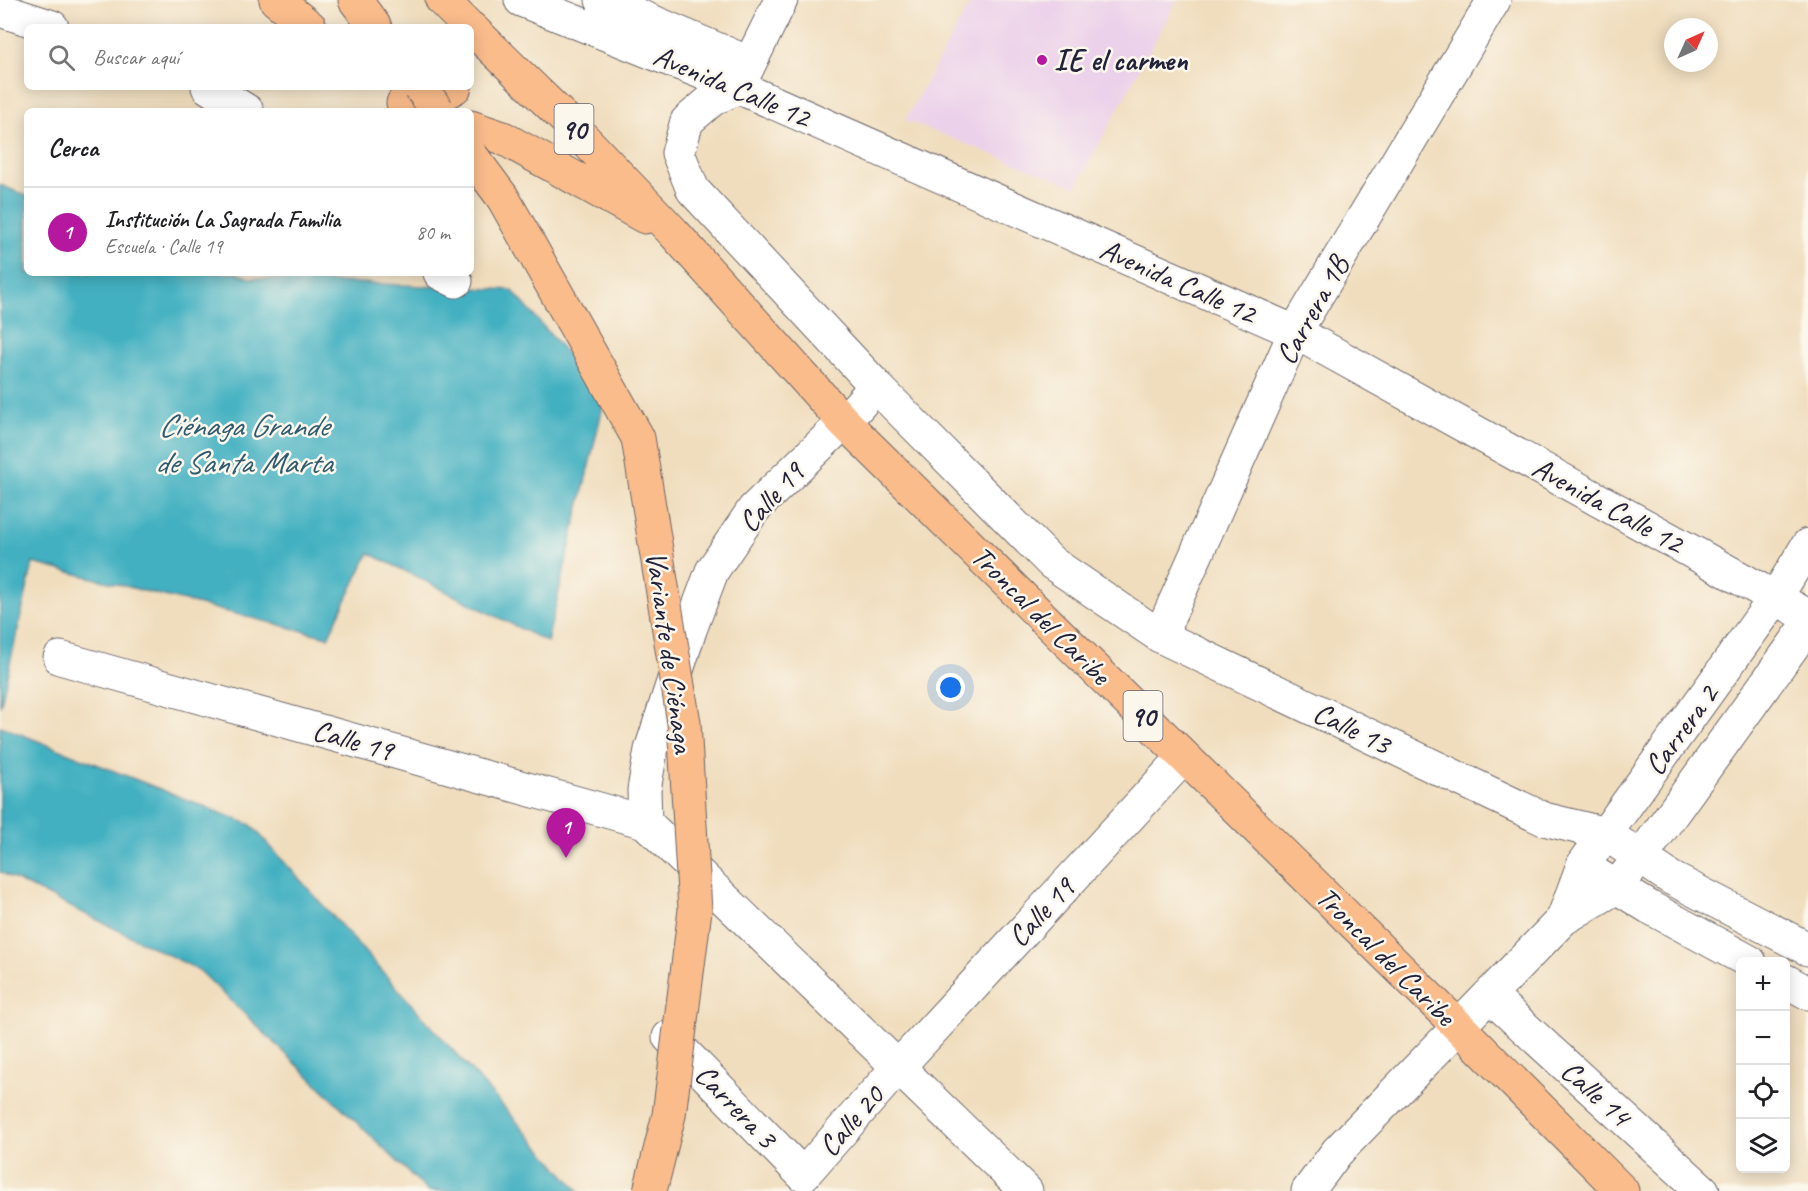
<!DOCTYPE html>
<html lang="es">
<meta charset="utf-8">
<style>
:root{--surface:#fff;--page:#f2f2f2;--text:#202124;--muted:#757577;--line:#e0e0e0;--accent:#b5179e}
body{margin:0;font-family:Caveat,sans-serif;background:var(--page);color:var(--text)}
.controls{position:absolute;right:18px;bottom:18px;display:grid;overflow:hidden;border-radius:9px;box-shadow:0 3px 15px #0003}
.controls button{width:54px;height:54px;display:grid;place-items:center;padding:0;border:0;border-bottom:2px solid var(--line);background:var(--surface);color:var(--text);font:30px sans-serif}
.compass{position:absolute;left:1664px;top:18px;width:54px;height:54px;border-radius:50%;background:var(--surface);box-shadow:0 3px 15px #0003;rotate:45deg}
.you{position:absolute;left:951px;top:688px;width:21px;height:21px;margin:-15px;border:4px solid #fff;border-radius:50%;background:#1a73e8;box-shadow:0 0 0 9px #1a73e833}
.badge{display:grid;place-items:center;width:39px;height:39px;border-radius:50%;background:var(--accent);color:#fff;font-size:20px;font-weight:700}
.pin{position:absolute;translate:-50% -50px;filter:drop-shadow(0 2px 3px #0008)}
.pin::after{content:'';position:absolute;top:32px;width:21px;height:18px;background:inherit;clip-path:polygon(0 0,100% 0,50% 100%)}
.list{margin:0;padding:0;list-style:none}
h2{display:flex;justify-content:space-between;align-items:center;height:78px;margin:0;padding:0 24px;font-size:26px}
h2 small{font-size:20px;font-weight:400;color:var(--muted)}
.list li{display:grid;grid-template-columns:39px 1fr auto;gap:18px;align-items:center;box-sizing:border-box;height:90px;padding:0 24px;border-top:2px solid var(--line)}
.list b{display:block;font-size:22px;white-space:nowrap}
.list p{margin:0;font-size:20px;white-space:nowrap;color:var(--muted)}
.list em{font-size:20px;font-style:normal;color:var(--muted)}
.icon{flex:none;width:33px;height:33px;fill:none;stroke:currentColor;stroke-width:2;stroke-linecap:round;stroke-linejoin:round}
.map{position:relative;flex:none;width:1808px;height:1191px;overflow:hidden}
.search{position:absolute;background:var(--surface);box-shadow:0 3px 15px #0003;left:24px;top:24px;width:450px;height:66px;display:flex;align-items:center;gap:15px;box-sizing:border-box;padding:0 21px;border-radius:9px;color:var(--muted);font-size:22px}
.panel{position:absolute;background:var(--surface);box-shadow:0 3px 15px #0003;left:24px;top:108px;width:450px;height:168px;border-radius:9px}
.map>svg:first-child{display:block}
</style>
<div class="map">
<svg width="1808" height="1191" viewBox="0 0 1808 1191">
<rect width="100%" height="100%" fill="#fbf7ec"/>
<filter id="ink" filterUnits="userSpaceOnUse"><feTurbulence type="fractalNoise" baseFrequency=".0167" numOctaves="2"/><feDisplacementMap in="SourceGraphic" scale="12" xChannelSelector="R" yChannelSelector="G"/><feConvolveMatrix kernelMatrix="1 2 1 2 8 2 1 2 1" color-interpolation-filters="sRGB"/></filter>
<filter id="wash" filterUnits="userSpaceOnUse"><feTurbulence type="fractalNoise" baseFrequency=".008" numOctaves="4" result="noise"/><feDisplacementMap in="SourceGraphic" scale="24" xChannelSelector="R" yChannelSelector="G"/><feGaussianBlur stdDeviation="1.35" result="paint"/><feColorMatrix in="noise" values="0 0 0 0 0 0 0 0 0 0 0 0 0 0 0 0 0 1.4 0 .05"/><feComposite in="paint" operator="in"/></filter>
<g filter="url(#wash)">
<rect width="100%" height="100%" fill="#f0ddbd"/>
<path fill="#ecd1ea" d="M972,0H1177L1076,187L905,120Z"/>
<path fill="#43b0c1" stroke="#32697e" stroke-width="1.5" d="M0,185L27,196V273H236L250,278L512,290L605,398L547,642L369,553L328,637L33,563L0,707Z
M0,726L251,825L579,1191H428L199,970L0,872Z"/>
</g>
<g filter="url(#ink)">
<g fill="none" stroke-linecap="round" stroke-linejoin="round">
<defs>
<path id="minor" d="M521,0L738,87L1295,332L1808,616
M602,0L749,63
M781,0L738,87L713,99L687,121L678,153L693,190L876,386L1052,563L1160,636L1544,819L1606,834L1671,878L1808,949
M0,10L52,27
M208,87L247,111
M440,273L456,281
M1160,636L1295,332L1494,0
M60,658L645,822L1026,1191
M645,822L644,790L651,750L690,630L712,571L754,509L844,422L876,386
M1597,875L1649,907L1750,962
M1563,919L1583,865L1776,597L1808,545
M1786,981L1808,993
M1489,995L1703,1191
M669,1037L803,1175L898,1067L1184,757
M1308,1191L1337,1152L1563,919L1615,888L1641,857L1808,625"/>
<path id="primary" d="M276,0L310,27
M442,0L469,27
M471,28L566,120L673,232L844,422L1459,1027L1622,1191
M403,103L432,100L455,87
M471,127L503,138L645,217"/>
<path id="trunk" d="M355,0L375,27"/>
</defs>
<use href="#minor" stroke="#6a6368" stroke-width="35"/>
<use href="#primary" stroke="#6a6368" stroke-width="35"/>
<use href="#trunk" stroke="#6a6368" stroke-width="35"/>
<use href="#minor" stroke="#fff" stroke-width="33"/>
<use href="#primary" stroke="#fabc8b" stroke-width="33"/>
<use href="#trunk" stroke="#fabc8b" stroke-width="33"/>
<defs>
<path id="trunk-bridge" d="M420,87L438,111
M471,155L503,198L638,438L684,723L695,910L669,1115L650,1191"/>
</defs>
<use href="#trunk-bridge" stroke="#6a6368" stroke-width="35" stroke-linecap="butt"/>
<use href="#trunk-bridge" stroke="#fabc8b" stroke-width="33"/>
</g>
</g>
<circle fill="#b5179e" stroke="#fbf7ec" stroke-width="2" cx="1042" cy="60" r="6"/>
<g text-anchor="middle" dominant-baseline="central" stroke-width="5" stroke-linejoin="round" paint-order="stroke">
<g fill="#fbf7ec" stroke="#636270" stroke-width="1.5">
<rect x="554.5" y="104" width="39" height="50" rx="4.5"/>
<rect x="1123.5" y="691" width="39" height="50" rx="4.5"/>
</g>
<g font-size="28" font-weight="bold" fill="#22223b">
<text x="574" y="129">90</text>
<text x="1143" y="716">90</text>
</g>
<g font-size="30" font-weight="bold" fill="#22223b" stroke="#fbf7ec" text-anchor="start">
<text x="1054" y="60">IE el carmen</text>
</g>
<g font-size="30" fill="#22223b" stroke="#fbf7ec">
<text transform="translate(732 86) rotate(23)">Avenida Calle 12</text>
<text transform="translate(1178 281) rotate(24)">Avenida Calle 12</text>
<text transform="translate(1312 310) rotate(-61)">Carrera 1B</text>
<text transform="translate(771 497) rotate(-48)">Calle 19</text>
<text transform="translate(1608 505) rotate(29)">Avenida Calle 12</text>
<text transform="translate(1041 615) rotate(45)">Troncal del Caribe</text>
<text transform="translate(670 652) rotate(82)">Variante de Ciénaga</text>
<text transform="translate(1352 728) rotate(26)">Calle 13</text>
<text transform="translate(1681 730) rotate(-54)">Carrera 2</text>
<text transform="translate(353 740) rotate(16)">Calle 19</text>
<text transform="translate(1041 912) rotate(-47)">Calle 19</text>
<text transform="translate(1386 956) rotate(45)">Troncal del Caribe</text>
<text transform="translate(1596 1093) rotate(42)">Calle 14</text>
<text transform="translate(736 1106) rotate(46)">Carrera 3</text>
<text transform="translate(851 1121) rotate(-49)">Calle 20</text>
</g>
<g font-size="32" font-style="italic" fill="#2f5b71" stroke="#fbf7ec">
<text x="243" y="425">Ciénaga Grande<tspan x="243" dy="37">de Santa Marta</tspan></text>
</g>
</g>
</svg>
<div class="controls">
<button>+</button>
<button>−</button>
<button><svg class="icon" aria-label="locate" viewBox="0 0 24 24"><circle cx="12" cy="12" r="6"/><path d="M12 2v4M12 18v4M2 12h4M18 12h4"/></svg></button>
<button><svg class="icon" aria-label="layers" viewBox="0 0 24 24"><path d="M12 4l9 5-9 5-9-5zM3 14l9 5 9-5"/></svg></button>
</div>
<svg class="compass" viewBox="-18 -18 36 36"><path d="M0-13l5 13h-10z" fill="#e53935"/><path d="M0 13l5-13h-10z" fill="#757577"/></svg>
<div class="you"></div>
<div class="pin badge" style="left:566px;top:858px">1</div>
<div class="search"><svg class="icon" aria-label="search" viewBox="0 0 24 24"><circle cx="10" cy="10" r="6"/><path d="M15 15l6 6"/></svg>Buscar aquí</div>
<section class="panel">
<h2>Cerca<small></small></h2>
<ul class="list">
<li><span class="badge">1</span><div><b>Institución La Sagrada Familia</b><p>Escuela · Calle 19</p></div><em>80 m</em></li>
</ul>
</section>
</div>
